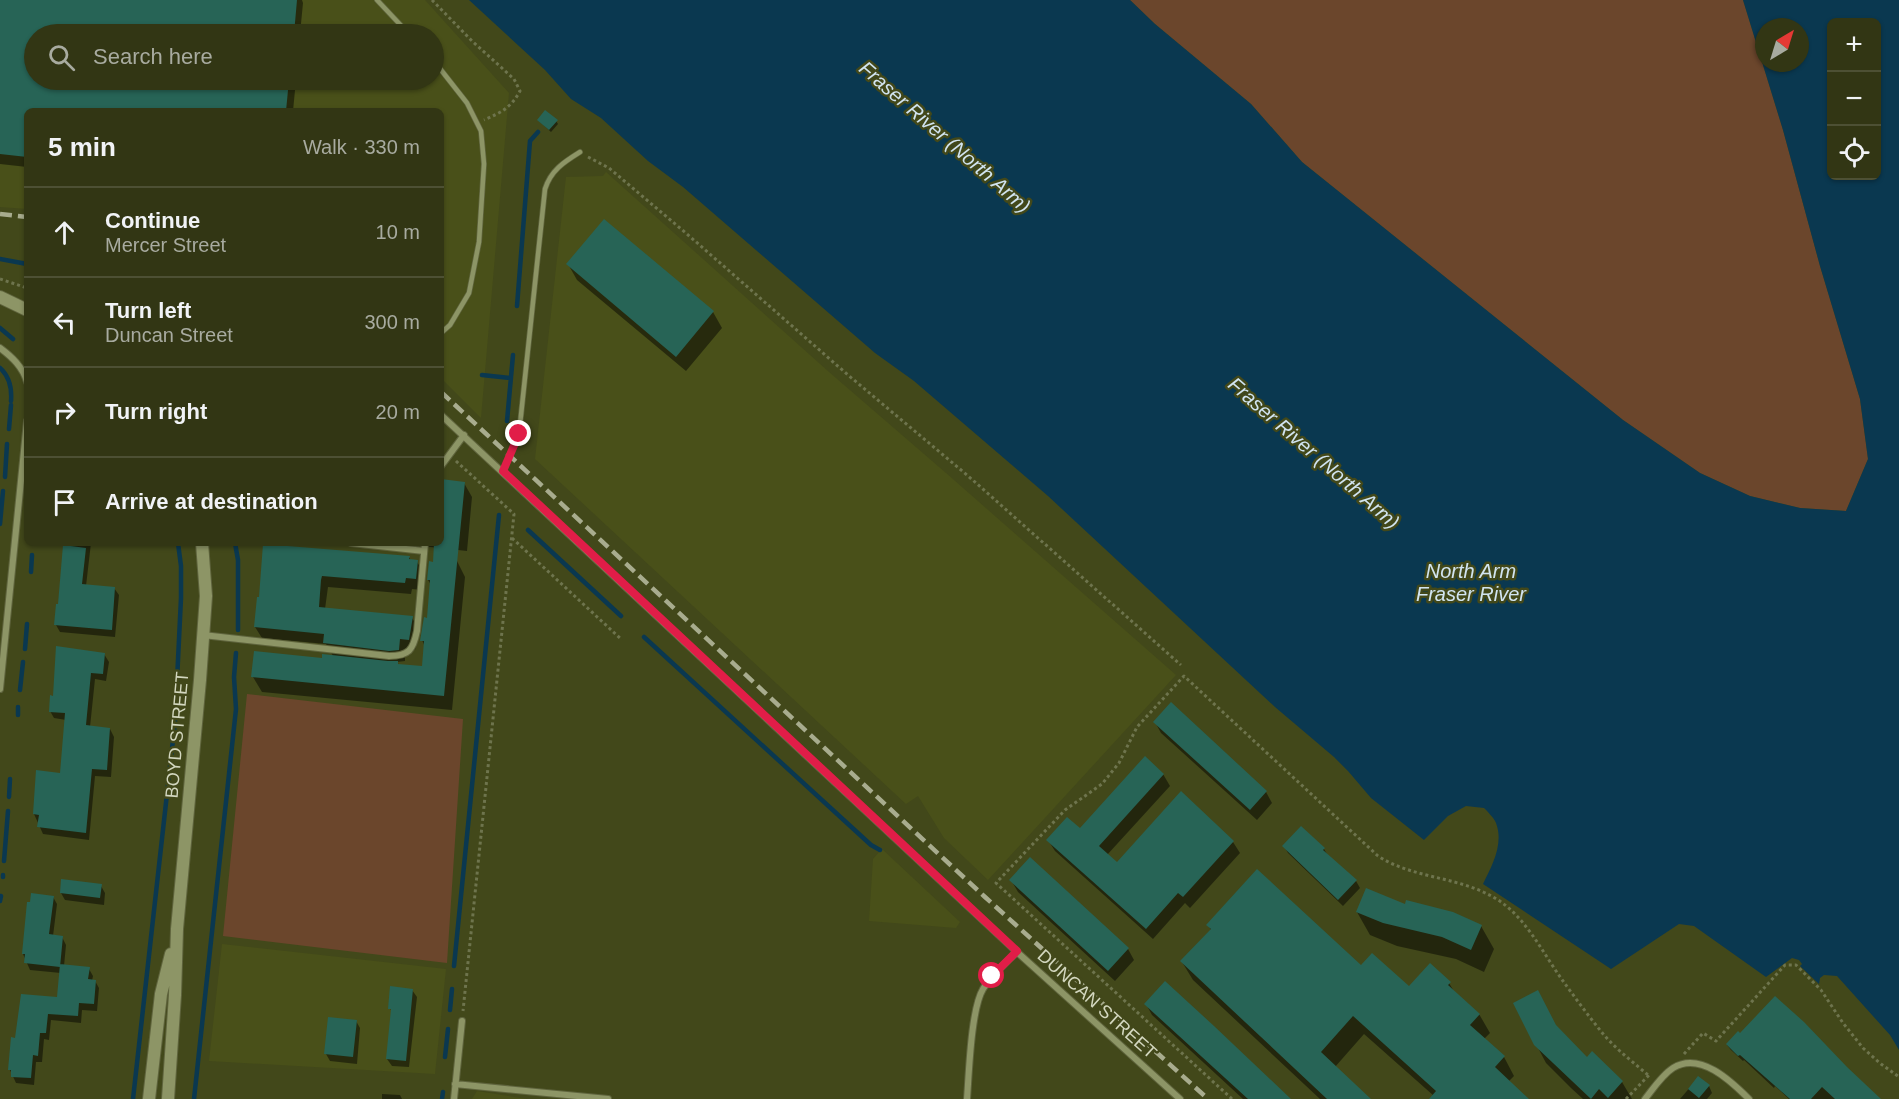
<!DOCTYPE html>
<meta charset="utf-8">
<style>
:root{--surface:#323614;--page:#3a3e1d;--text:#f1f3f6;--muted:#a8aba0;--line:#4d5034}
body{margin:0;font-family:Helvetica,sans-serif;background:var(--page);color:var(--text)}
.controls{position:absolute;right:18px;top:18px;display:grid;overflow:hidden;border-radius:9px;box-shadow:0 2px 4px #0004}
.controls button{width:54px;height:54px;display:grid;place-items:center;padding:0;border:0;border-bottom:2px solid var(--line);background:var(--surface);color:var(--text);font:30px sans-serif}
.compass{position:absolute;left:1755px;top:18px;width:54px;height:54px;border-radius:50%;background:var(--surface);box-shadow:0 2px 4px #0004;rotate:38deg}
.stop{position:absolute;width:18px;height:18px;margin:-14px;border:4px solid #e11d48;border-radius:50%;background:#fff}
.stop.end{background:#e11d48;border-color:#fff;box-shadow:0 2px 6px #0008}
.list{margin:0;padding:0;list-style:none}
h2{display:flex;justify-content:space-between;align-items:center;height:78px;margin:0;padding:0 24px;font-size:26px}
h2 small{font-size:20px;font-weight:400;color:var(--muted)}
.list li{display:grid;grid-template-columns:39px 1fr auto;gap:18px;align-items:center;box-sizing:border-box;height:90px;padding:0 24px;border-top:2px solid var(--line)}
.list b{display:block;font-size:22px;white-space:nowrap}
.list p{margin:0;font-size:20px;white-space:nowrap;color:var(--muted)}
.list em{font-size:20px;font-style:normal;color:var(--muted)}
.icon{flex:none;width:33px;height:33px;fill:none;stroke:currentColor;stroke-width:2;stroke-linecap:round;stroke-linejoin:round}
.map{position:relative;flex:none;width:1899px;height:1099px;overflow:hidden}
.search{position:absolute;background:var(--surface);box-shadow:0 2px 4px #0004;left:24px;top:24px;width:420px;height:66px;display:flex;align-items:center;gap:15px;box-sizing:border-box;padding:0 21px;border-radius:33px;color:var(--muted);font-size:22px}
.panel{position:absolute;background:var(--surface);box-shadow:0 2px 4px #0004;left:24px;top:108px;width:420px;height:438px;border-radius:9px}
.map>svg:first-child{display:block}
</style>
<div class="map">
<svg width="1899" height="1099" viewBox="0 0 1899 1099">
<rect width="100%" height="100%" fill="#42481a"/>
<path fill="#495019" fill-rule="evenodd" d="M0,0H425L509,93L481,418L441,378V111H27V209L0,207ZM34,34H434V80H34Z
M606,172L829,372L946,473L1176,675L988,880L944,838L918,796L906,804L535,459L566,177L603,176Z
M882,849L960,922L956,928L869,921L873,859Z
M222,944L446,969L435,1074L209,1061Z
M477,1091L527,1099H472Z"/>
<path fill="#6b462c" d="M1130,0H1743L1783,130L1820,266L1860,399L1868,459L1846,511L1800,508L1750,496L1700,473L1623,420L1302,162L1251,104L1155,24Z
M247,694L463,719L447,963L223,936Z"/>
<path fill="#0a3850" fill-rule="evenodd" d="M469,0H1130L1155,24L1251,104L1302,162L1623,420L1700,473L1750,496L1800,508L1846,511L1868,459L1860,399L1820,266L1783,130L1743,0H1899V1050L1890,1035L1837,976L1824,975L1820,978L1819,984L1800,966L1802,964L1799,960L1792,958L1766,977L1694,926L1679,924L1611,969L1483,884C1492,866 1504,844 1496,823C1494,818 1488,812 1484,808L1466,806L1448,816L1424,840L1371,798L1348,771L1334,757L1275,707L1048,496L914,381L875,353L683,187L648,161L601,118L571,99L545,70ZM1832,22H1876V176H1832ZM1764,27H1800V63H1764Z"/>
<path fill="#0007" d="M0,0H302L303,3L300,34H34V80H296L293,111H27V167L0,164Z
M538,120L556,121L558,124L551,132Z
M604,221L713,312L722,328L686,371L577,280L568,264Z
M464,483L472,497L467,551L394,543H441V488Z
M65,543H91L86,586L114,588L119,595L115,637L60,632L56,625L59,606Z
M264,545L409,557L411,561L417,562L424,573L422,590L412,589L411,594L328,587L325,609L412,618L419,629L415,650H405V661L397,662L399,665L423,668L425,647L422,640L428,619L431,585L428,580L457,561L465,577L452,710L262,692L253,677L333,656L326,644L262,638L255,627L260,599Z
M104,654L109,662L106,681L95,679L90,727L110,729L114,737L111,777L95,776L89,840L43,834L34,814L61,774L66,720L54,718L50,711Z
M1155,722L1266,792L1272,803L1257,820L1161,733Z
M1163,774L1170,786L1107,855L1117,864L1233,842L1240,853L1190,908L1185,903L1153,939L1055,851L1048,840L1080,830Z
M1284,846L1324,849L1328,856L1356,881L1360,888L1343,906L1288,853Z
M1011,880L1128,949L1134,960L1115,981L1018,892Z
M101,886L105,893L104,905L65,900L61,893Z
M53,897L57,904L53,936L62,937L66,945L64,966L89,969L93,976L92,981H95L99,988L97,1011L82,1010L81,1023L51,1020L49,1040L44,1039L42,1062H36L34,1085L16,1083L10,1070L17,1039L58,999L61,973L30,970L23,954Z
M1407,906L1452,913L1481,926L1494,949L1484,972L1456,959L1397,946L1370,935L1357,912Z
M1208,925L1361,968L1409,988L1449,983L1455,993L1479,1014L1490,1033L1484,1039L1504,1057L1514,1076L1508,1082L1527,1099H1431L1434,1096L1364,1034L1335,1067L1367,1099H1320L1193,980L1182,962L1211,930Z
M412,990L417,997L409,1067L392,1066L387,1059L392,1012L390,1008Z
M1146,1004L1290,1099H1243L1152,1015Z
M356,1021L360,1028L357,1064L330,1061L326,1054Z
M1557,1029L1587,1059L1592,1053L1622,1082L1632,1099H1583L1571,1088L1546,1063L1536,1044Z
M1727,1045L1846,1068L1879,1099H1789L1775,1086L1774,1088L1744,1060L1743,1061L1731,1050Z
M1698,1078L1709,1086L1712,1093L1707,1099H1680Z
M382,1094L400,1095L402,1099H382Z"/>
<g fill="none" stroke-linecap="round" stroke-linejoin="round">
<path stroke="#0a3850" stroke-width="4.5" d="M0,259L27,264
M517,306L530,141L538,132
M0,328L13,339
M0,368C10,377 12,388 11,401
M482,375L511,378
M507,421L513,355
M9,429L11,405
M5,477L7,444
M0,524L3,491
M528,530L621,616
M235,543L238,560V630
M31,572L32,555
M644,637L871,845L880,850
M25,649L27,624
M20,690L23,662
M18,715V707
M9,797L10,779
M4,861L8,811
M3,877V875
M0,901L1,896
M454,966L499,515
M450,1010L452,989
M445,1057L448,1029
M133,1099L175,722L181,598V566L178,543
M194,1099L236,709L234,677L236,653
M442,1099L443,1092"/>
</g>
<path fill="#276456" d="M0,0H297L294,34H34V80H289L286,111H27V157L0,154Z
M545,110L558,120L549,130L537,120Z
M604,219L714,311L676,357L566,264Z
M441,479L465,482L444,696L251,677L254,651L322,658V654L388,661H398V664L422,666L424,641H420L424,617L427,618L430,580H427L429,561L433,562L434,543H441Z
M263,544L410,556L409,559L418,560L416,579L406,578L405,583L322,576L321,580L319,607L413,616L409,640L400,639L399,650L389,651L323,643L324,634L254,627L257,597H259Z
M63,545L86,548L82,584L115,587L112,630L54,625L56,604H58Z
M56,646L105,653L103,674L91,673L86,725L110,728L107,770L92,769L86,833L37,827L39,815L33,814L36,770L60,773L65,713L49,712L50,695L53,696Z
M1171,702L1267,791L1250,810L1153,722Z
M1145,756L1164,774L1099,846L1117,862L1181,791L1234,841L1183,897L1178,893L1146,929L1046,840L1067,817L1080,828Z
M1301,826L1325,848L1323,850L1357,880L1338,900L1282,846Z
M1030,857L1129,948L1108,971L1009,880Z
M1257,869L1361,965L1372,953L1409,986L1430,963L1451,982L1448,985L1480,1014L1470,1025L1505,1056L1495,1067L1529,1099H1429L1436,1091L1353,1016L1321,1052L1371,1099H1327L1180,961L1211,929L1206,925Z
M61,879L102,884L100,898L60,893Z
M1366,888L1405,904L1406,900L1453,912L1482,925L1471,950L1442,937L1383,923L1356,912Z
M31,893L54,896L49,934L63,936L60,967L24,963L25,954H22L27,902H30Z
M60,964L90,967L88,979L96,980L94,1004L79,1003L78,1016L48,1014L46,1033H40L38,1056L33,1055L31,1078L11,1077V1070H8L11,1037L15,1038L21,994L57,997Z
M1165,981L1214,1026L1291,1099H1248L1144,1004Z
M390,986L413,989L406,1061L386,1059L391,1009H388Z
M1538,990L1556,1025L1587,1057L1592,1051L1623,1081L1608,1098L1599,1089L1591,1099L1534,1045L1513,1003Z
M1775,996L1804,1022L1847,1067L1881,1099H1835L1822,1087L1811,1099H1790L1740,1055L1738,1056L1726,1044L1738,1031L1740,1033Z
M328,1017L357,1020L353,1057L324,1054Z
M1698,1076L1710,1085L1699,1098L1688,1089Z"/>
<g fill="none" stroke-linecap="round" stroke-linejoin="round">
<defs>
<path id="service" d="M377,0L409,34
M434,61L467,103L481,131L484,164L479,242L469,293L450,325L441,333
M503,471L519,434L545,189C551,170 564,162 580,152"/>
<path id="minor" d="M0,348C12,357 23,367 27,382
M441,415L1017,952L1180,1099
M441,466L464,435
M351,543L424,551
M203,635L389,656C409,656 413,650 417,631L425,543
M0,689L27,421
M455,1084L608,1099
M454,1099L462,1021
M967,1099C969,1073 971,1009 983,989C992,975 1005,963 1017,952
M1645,1099C1653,1089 1662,1075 1673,1068C1700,1051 1731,1081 1749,1099"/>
<path id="secondary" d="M0,297L27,310
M149,1099L161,994L171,954
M168,1099L175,995L177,929L200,680L206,596L202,543"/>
</defs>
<use href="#service" stroke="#5f643d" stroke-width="6"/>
<use href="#minor" stroke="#5f643d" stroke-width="8"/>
<use href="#secondary" stroke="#5f643d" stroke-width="14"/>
<path stroke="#6e744d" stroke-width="3" stroke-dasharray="3 3" stroke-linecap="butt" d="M432,0L472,41L514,79L520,91C511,108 500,113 484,120
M588,157L609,168L687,234L848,375L967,475L1181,665
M0,279L27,288
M456,461L514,514L463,1011
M512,538L622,640
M1684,1054L1703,1033L1716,1041L1785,965H1796L1821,990L1843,1023L1863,1048L1881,1064L1899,1077
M1232,1099L996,883L1065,810L1102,784L1119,763L1137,727L1184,676L1378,856C1415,880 1464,876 1501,902C1528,921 1544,955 1563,981C1576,999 1590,1018 1604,1035C1617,1050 1633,1062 1648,1075
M1626,1099L1649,1075"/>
<use href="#service" stroke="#8d9566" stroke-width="4.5"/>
<use href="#minor" stroke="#8d9566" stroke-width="6"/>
<use href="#secondary" stroke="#8d9566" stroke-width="12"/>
<path stroke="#a8ac8e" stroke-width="4.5" stroke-dasharray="12 6" stroke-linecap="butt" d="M0,214L27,217
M441,392L985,897L1208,1099"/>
</g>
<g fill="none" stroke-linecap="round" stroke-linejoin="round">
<path stroke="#e11d48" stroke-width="8" d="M519,434L503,471L1017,951L992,976"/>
</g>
<g text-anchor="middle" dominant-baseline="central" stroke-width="5" stroke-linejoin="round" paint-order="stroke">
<g font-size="18" fill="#d3d7bf" stroke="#42481a">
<text transform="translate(177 735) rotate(-85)">BOYD STREET</text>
<text transform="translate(1097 1004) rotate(42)">DUNCAN STREET</text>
</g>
<g font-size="20" font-style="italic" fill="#d1e4f1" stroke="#42481a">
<text transform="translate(945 137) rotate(41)">Fraser River (North Arm)</text>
<text transform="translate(1314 453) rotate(41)">Fraser River (North Arm)</text>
<text x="1471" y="571">North Arm<tspan x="1471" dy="23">Fraser River</tspan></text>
</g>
</g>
</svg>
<div class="controls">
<button>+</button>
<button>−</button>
<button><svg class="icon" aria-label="locate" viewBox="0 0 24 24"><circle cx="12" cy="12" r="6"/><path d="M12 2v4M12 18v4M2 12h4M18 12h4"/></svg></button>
</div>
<svg class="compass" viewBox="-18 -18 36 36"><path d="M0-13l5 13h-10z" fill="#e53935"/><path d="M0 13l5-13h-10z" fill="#a8aba0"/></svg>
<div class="stop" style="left:992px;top:976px"></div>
<div class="stop end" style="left:519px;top:434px"></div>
<div class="search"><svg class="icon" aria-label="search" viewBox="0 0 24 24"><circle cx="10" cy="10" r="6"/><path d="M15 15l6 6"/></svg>Search here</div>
<section class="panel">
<h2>5 min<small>Walk · 330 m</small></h2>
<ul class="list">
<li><svg class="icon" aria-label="ahead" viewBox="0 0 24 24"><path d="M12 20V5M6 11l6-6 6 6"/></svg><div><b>Continue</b><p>Mercer Street</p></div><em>10 m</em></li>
<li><svg class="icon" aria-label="left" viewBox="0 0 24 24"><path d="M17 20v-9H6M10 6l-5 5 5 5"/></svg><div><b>Turn left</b><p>Duncan Street</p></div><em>300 m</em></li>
<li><svg class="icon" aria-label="right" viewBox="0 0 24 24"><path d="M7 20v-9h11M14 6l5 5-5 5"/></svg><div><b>Turn right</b></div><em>20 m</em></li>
<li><svg class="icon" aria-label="arrive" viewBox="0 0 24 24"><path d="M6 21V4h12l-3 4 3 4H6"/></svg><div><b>Arrive at destination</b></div></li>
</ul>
</section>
</div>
